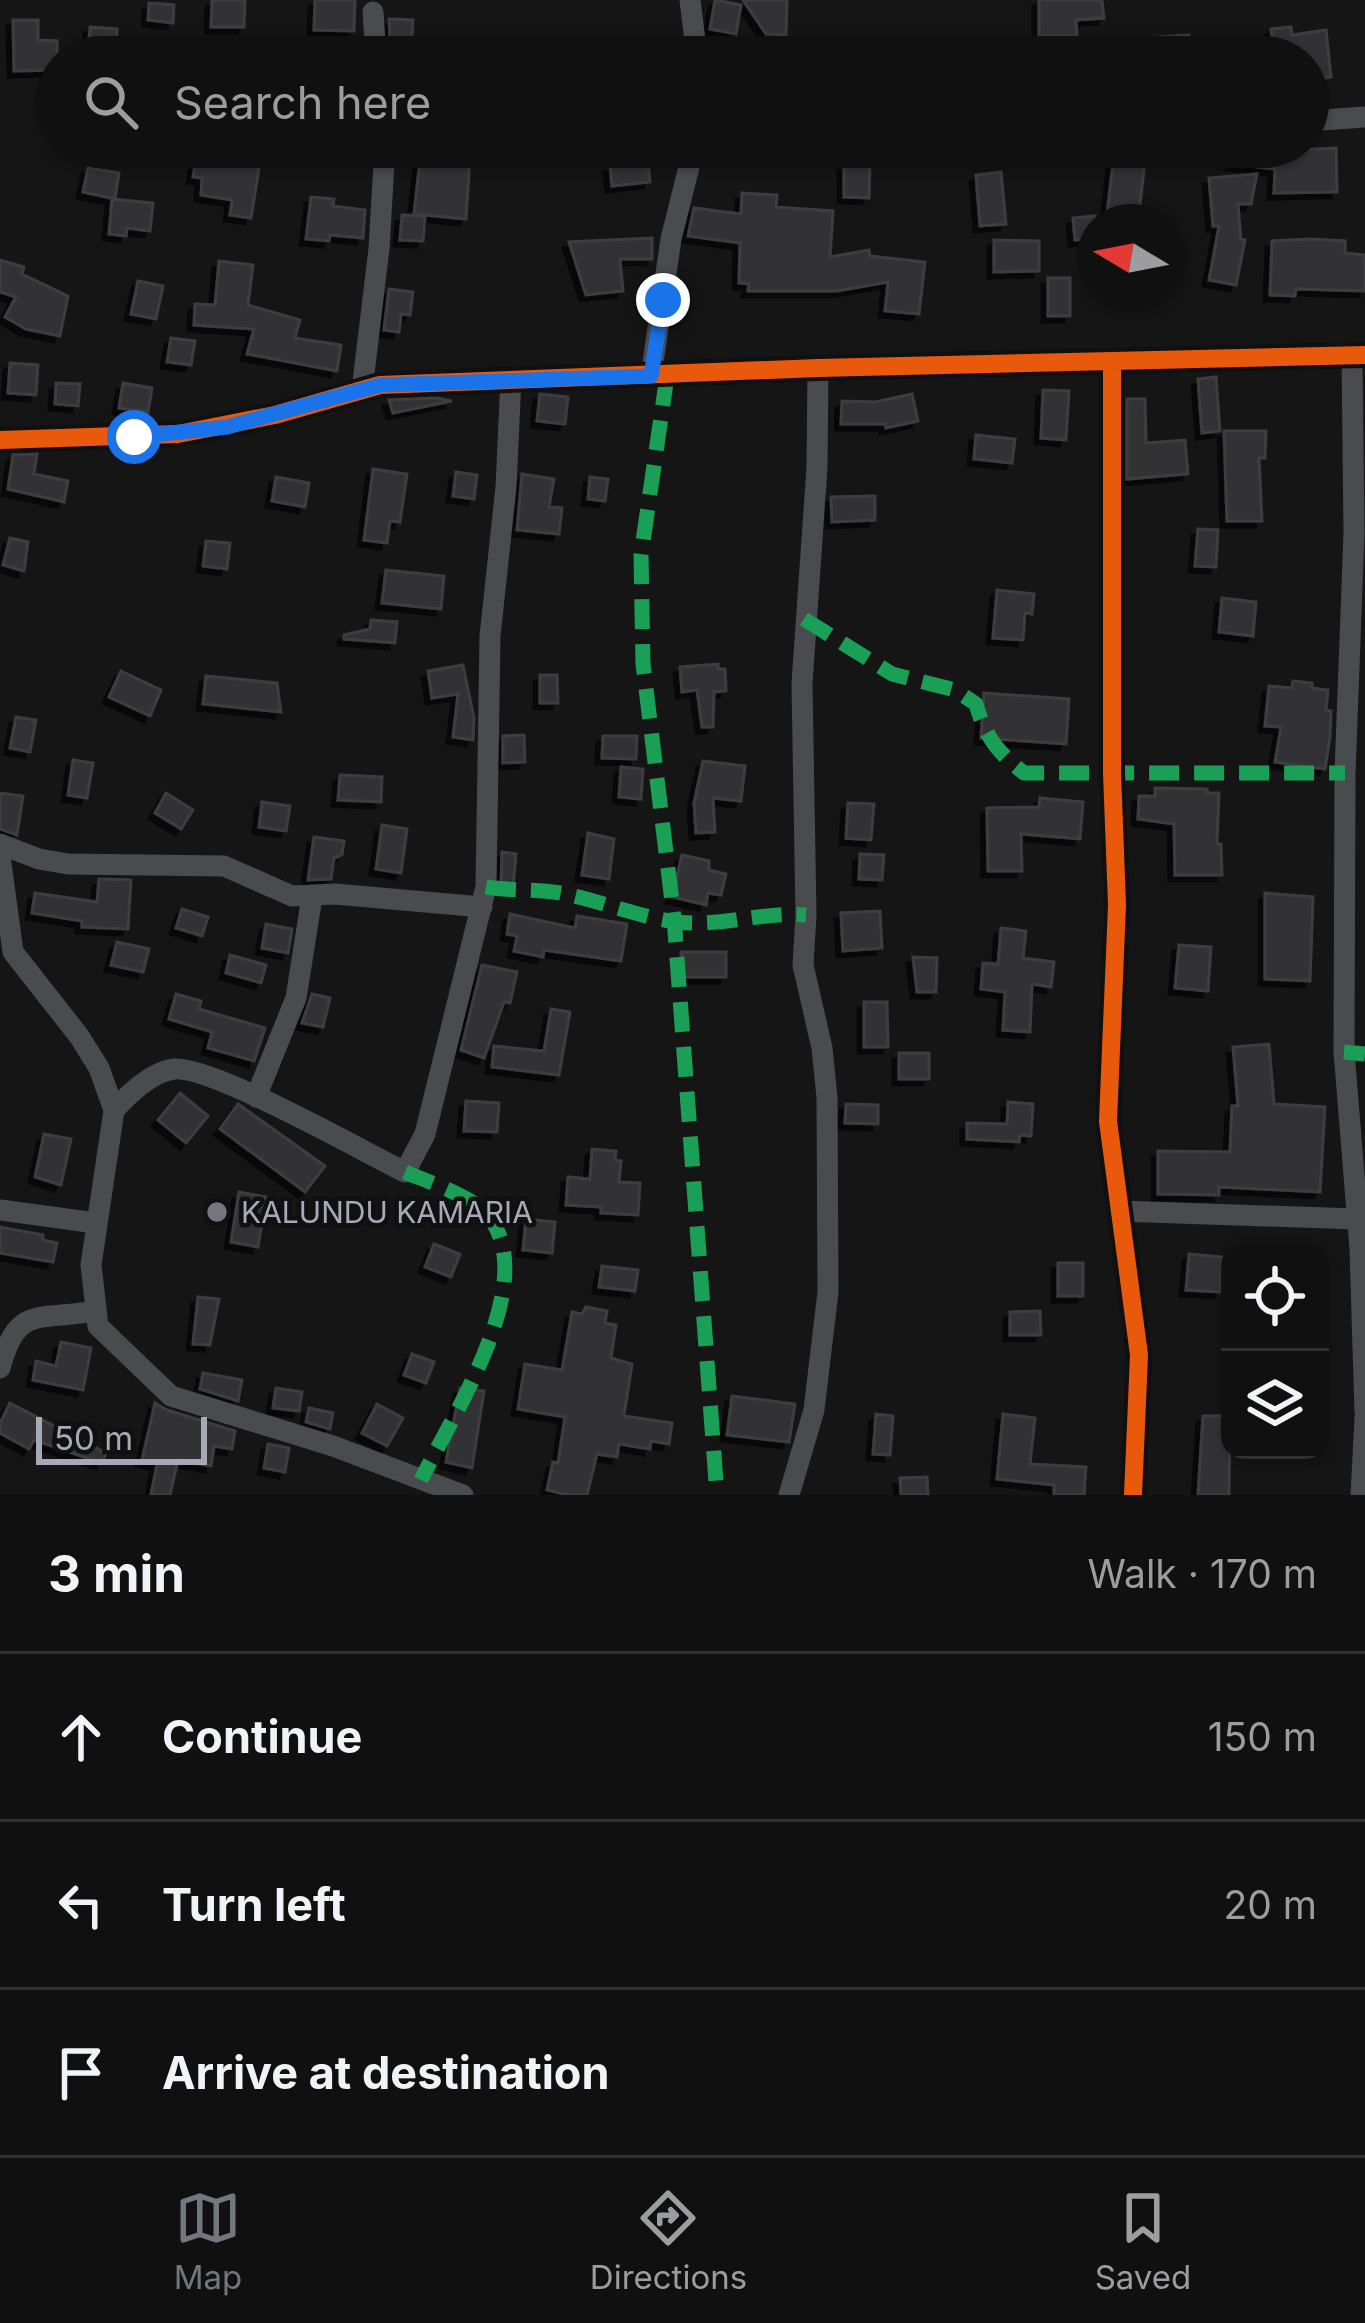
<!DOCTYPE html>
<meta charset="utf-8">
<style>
:root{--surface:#101010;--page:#191919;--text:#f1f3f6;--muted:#9c9d9f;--line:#303030;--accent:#73767e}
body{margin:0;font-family:Inter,sans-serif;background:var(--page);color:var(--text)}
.controls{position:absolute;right:36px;bottom:36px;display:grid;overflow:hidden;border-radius:24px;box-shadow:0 3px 9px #0004}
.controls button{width:108px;height:108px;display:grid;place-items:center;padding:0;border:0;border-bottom:3px solid var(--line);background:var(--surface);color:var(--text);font:60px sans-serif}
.compass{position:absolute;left:1077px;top:204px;width:108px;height:108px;border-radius:50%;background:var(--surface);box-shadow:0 3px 9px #0004;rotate:280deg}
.scale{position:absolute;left:36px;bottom:30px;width:171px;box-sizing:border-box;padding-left:12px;border:6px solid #a6aab7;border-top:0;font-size:33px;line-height:42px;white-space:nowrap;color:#a6aab7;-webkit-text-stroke:9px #100f11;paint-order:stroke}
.stop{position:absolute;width:36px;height:36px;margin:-27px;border:9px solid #1a73e8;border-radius:50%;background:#fff}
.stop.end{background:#1a73e8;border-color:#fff;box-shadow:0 3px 12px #0008}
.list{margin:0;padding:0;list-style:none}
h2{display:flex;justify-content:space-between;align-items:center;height:156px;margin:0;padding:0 48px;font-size:51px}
h2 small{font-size:39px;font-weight:400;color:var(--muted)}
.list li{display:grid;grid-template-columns:78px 1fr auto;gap:36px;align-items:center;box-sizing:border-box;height:168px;padding:0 48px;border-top:3px solid var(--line)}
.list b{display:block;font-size:45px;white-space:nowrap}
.list em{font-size:39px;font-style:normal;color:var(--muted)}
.icon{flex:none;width:66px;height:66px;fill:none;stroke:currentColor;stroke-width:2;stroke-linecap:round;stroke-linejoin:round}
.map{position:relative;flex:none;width:1365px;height:1495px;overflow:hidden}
.search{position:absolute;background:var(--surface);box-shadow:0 3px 9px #0004;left:36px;right:36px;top:36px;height:132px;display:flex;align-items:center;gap:30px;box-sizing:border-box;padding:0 42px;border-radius:66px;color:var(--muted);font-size:45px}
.sheet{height:660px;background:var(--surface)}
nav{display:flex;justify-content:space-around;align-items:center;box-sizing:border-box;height:168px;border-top:3px solid var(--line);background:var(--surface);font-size:33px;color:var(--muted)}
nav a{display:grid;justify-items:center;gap:6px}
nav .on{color:var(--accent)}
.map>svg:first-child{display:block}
</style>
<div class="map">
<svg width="1365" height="1495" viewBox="0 0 1365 1495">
<defs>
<filter id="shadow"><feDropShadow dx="-6" dy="6" stdDeviation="0" flood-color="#0009"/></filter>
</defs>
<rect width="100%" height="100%" fill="#151515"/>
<path fill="#333335" stroke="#3e3e41" stroke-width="3" filter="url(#shadow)" d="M212,0H245L244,27H211Z
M315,0H355L354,31L314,30Z
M715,0L741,5L736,34L710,29Z
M743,0H787L786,35L766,34Z
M1039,0H1102L1104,18L1076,20L1077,36H1039Z
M149,3L174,5L173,23L148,20Z
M389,19L413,20L411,50H406V57H391Z
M13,20H38V40L57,41V70L14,71Z
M90,27L117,29L115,55L88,53Z
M1291,27L1292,35L1326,30L1331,77L1308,81V57L1301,54L1274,57L1271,29Z
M1189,35L1191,57H1147L1146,38Z
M198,147L262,150L251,218L230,215L232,200L201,195L202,178L193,177Z
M1115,147L1146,151L1138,222H1106Z
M1336,148L1337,192L1274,193L1275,169L1232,164L1233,153Z
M421,152L470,158L466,219L414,214Z
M648,162L650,182L612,186L610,166Z
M844,165H870L869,198L844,197Z
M88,168L119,173L115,199L83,192Z
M1001,172L1006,224L980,226L976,175Z
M1257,174L1251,204H1238L1241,240H1245L1236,285L1209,280L1219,226H1213L1209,178Z
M742,193L777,195L776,207L833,211L830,257L869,250L870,256L925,262L919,314L885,311L888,282L837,291H748L749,284L739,283L740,243L688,236L694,208L741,214Z
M311,197L334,199L333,206L365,210L363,238L330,235L329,241L306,239Z
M112,199L153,203L150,231L127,228L126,236L109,234Z
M402,215L425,216L423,241L400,240Z
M1095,216V238L1075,240L1073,218Z
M652,238V259H620L623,291L586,295L569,242Z
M1310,239L1345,241V253L1365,255V291L1296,289L1295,296L1270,295L1272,241Z
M994,240L1039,241V271L994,272Z
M0,260L24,267L22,274L68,296L60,336L26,329L5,317L16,297L0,292Z
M219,261L253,265L248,305L300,320L295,338L341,345L337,371L247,354L254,329L194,325L195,304L215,305Z
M1048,278H1070V316H1048Z
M138,281L163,286L156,319L131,314Z
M389,289L413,292L410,315L401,314L399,332L384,330Z
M171,338L195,341L191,365L167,362Z
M10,363L38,365L36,395L8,393Z
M1216,377L1220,431L1202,433L1198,379Z
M56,383L80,384L78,406L55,404Z
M123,383L152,388L148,412L119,408Z
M1043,390L1069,391L1066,440L1041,438Z
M540,394L568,397L565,424L537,421Z
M912,394L918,421L886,428L885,424H841L842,401L875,402Z
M436,398L452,401L393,413L389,400Z
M1127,399H1145L1146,443L1185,440L1188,474L1127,479Z
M1224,431H1266L1265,458H1259L1262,521H1227Z
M976,435L1015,439L1012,463L974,459Z
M37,454L34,474L68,481L64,502L8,489L13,455Z
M373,469L407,474L400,522L390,521L387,543L364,540Z
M456,472L477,475L474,499L453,496Z
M522,474L554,479L549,507L562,508L559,534L517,530Z
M276,477L309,483L305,507L272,501Z
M590,477L608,479L605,501L588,499Z
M875,496V520L832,522L831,497Z
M1198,529L1218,530L1216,567L1195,566Z
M10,538L28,542L24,571L3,565Z
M206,541L230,543L227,569L203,566Z
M386,570L444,576L441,609L382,603Z
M997,590L1034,594L1032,614L1025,613L1023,640L993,638Z
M1222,598L1256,602L1253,636L1219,632Z
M371,620L397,622L395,643L344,639V635L370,629Z
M718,664V669H725L726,691L714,692L713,727H702L697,690L682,692L680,667Z
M463,665L474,718L473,740L453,737L458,694L432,698L428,671Z
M121,671L161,690L150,716L109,697Z
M540,675H557L558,703H540Z
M206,676L277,683L281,712L203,704Z
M1293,681L1312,683V688L1328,690L1326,710L1331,711L1330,737L1325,769L1275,762L1281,727L1265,726L1269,686L1292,688Z
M984,693L1069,699L1066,744L981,738Z
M16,717L36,720L30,752L10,748Z
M524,735L525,762L503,763V736Z
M603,736H637L636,759L602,758Z
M73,760L93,763L87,798L68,795Z
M703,761L745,766L741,801L713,798L715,832L696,833L694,803Z
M621,767L643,769L641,799L619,797Z
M340,775L382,777L381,802L338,800Z
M1155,788L1207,789V793H1219L1217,844H1221L1222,875H1175L1174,824L1138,819L1139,796H1155Z
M0,793L23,796L17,835L0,829Z
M166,793L193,810L181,829L155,813Z
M1040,798L1083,802L1080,839L1021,834L1022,871H988L987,808L1039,807Z
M262,802L290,806L286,831L259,827Z
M848,803L874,804L871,840L846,838Z
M382,825L407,829L401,873L376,869Z
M588,833L614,839L609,879L582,875Z
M314,837L344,841L342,855L334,858L331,879L308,880Z
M502,852L516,854L513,887L501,886Z
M860,854L884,855L882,880L859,879Z
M682,855L709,861V870L726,874L721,895L708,893L706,905L672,897Z
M99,879L131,880L128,929L82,927V921L32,913L35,893L97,902Z
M1265,893L1313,897L1310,981L1265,979Z
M182,909L208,917L202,936L176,928Z
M880,911L882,948L843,951L841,913Z
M510,914L575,928L577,916L627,924L621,961L544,950L543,957L514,951L517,936L507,934Z
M266,924L292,929L288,953L262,948Z
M1001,928L1026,931L1023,958L1054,962L1051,987L1032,984L1030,1032L1003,1030L1005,992L981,989L983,963L998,964Z
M117,942L149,949L143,972L111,965Z
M1179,945L1211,947L1208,991L1175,988Z
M681,952H726V977H682Z
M230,955L266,965L261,983L226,973Z
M913,957L937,958L936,992H917Z
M482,965L517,972L510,1003L504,1002L484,1058L461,1050Z
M176,994L201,1001L199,1009L265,1028L254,1061L208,1048L212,1032L169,1019Z
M312,994L330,998L323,1027L302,1023Z
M864,1002H887L888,1047H864Z
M551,1009L570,1012L559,1075L492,1067L494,1046L544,1051Z
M1269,1044L1274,1104L1325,1107L1320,1192L1219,1187V1195L1158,1194V1151L1230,1152L1232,1106H1238L1233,1047Z
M899,1053H929V1079H899Z
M180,1093L208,1116L186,1143L158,1120Z
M466,1101L499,1103L497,1132L464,1131Z
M1008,1102L1033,1104L1031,1136L1020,1135L1019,1142L967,1139V1123L1007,1124Z
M238,1104L325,1166L305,1192L220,1129Z
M846,1104L878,1105V1124L845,1123Z
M44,1134L71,1139L61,1185L35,1177Z
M592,1149L616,1151L615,1160L621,1161L619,1182L640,1183L638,1215L601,1213V1207L566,1205L568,1177L590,1179Z
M239,1192L266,1197L258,1247L231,1242Z
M526,1219L555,1222L552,1253L523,1250Z
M0,1227L43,1235V1240L57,1243L53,1262L0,1253Z
M434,1244L460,1254L451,1277L425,1267Z
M1189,1254L1222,1257L1220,1292L1186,1290Z
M1058,1263H1083V1296H1058Z
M602,1266L638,1270L635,1291L599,1287Z
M198,1297L219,1299L210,1345L193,1344Z
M586,1307L607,1311L605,1323L616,1325L611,1358L632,1364L624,1416L672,1423L669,1444L651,1441L650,1449L619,1444L617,1457L597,1454L587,1495H568L547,1490L553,1462L558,1463L565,1417L518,1409L525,1364L562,1370L572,1312L582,1314Z
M1040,1311L1041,1335H1010V1312Z
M61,1342L91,1348L83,1390L33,1380L36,1361L56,1366Z
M412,1354L434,1362L426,1383L404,1375Z
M203,1373L242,1380L238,1401L200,1389Z
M276,1388L302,1392L299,1411L273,1408Z
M460,1388L484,1391L472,1468L446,1462Z
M732,1396L795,1404L789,1442L727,1435Z
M10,1403L106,1453L102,1463L34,1440L29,1449L0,1433V1423Z
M155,1403L167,1410L235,1431L232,1449L214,1446L211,1466L178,1460L170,1495H151L157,1464L142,1460Z
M377,1404L403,1418L387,1446L362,1433Z
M309,1408L333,1413L330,1429L306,1422Z
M876,1414L893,1416L890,1455L873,1454Z
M1003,1414L1035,1418L1030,1464L1086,1467L1084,1495H1054V1485L997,1479Z
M1203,1416H1230L1229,1495H1198Z
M268,1444L289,1448L285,1472L264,1468Z
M927,1477L928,1495H901L900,1478Z"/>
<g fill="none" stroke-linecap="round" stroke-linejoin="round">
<path stroke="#494b4e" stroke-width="21" d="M690,0L697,57
M373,12L376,57
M1308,121L1365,117
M1352,356L1354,533L1345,773L1344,1052L1360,1249L1365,1412
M1112,361V773L1117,905L1108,1121L1139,1355L1133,1495
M651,376L671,239L694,147
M362,390L379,249L385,147
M0,440L178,434L275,415L380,385L818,368L1365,355
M0,844L39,859L68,864L224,866L292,896L335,894L482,907
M0,856L13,952L79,1036L99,1068L114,1110L91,1265L98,1326L171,1396L333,1446L463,1495
M256,1097L296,998L312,897
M114,1110C129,1094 151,1072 174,1069C211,1065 362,1151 405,1172L425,1134L486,887L490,636L506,487L511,378
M0,1210L96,1223
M1119,1211L1357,1219
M0,1368C17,1304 39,1321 95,1311
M789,1495L814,1410L828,1292L827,1097L822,1048L803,965L806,915L802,684L817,467L818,368
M1361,1495L1365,1418"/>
<path stroke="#1a9f57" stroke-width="15" stroke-dasharray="30 15" stroke-linecap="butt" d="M667,376L641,555L643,664L674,918L717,1495
M804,619L892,674L955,690L976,704C985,736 997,752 1024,773H1345
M486,887C511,891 536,889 560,893C605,901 650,923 696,923C734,923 768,912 806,915
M1344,1052L1365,1054
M405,1172C426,1181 473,1197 487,1214C543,1281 452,1415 421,1480"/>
<defs>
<path id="cycleway" d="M1112,361V773L1117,905L1108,1121L1139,1355L1133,1495
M0,440L178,434L275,415L380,385L818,368L1365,355"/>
</defs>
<use href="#cycleway" stroke="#100f11" stroke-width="26"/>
<use href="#cycleway" stroke="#e8590c" stroke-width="18"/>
</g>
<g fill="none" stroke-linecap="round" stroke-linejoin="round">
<path stroke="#1a73e8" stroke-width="15" d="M134,437L227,427L380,385L651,376L663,300"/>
</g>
<circle fill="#73767e" stroke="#100f11" stroke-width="4.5" cx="217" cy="1212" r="12"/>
<g text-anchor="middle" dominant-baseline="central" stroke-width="9" stroke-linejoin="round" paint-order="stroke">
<g font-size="30" fill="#a6aab7" stroke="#100f11" text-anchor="start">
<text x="241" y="1212">KALUNDU KAMARIA</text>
</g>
</g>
</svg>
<div class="controls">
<button><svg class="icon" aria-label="locate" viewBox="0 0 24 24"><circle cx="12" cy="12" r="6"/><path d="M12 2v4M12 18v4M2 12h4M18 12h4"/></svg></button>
<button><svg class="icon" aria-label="layers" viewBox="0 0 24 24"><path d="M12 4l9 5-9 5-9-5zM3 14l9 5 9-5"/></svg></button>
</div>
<svg class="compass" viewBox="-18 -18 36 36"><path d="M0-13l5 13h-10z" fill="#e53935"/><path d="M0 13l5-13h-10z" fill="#9c9d9f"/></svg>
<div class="scale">50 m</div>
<div class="stop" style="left:134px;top:437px"></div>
<div class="stop end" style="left:663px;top:300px"></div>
<div class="search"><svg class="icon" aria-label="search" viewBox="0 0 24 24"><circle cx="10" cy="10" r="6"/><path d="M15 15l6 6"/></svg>Search here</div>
</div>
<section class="sheet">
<h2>3 min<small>Walk · 170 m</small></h2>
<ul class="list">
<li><svg class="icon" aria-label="ahead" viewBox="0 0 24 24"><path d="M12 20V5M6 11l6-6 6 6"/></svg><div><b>Continue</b></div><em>150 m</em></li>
<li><svg class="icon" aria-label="left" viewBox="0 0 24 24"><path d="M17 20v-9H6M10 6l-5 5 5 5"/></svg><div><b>Turn left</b></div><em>20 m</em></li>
<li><svg class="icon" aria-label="arrive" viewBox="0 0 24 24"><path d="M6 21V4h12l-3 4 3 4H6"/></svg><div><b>Arrive at destination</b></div></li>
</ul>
</section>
<nav>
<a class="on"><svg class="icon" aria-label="map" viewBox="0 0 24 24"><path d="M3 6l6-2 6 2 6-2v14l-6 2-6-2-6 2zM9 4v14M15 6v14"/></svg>Map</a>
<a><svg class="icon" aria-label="directions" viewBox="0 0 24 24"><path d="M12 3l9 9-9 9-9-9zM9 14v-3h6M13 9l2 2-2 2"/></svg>Directions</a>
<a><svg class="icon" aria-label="saved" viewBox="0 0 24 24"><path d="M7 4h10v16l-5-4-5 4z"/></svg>Saved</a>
</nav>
